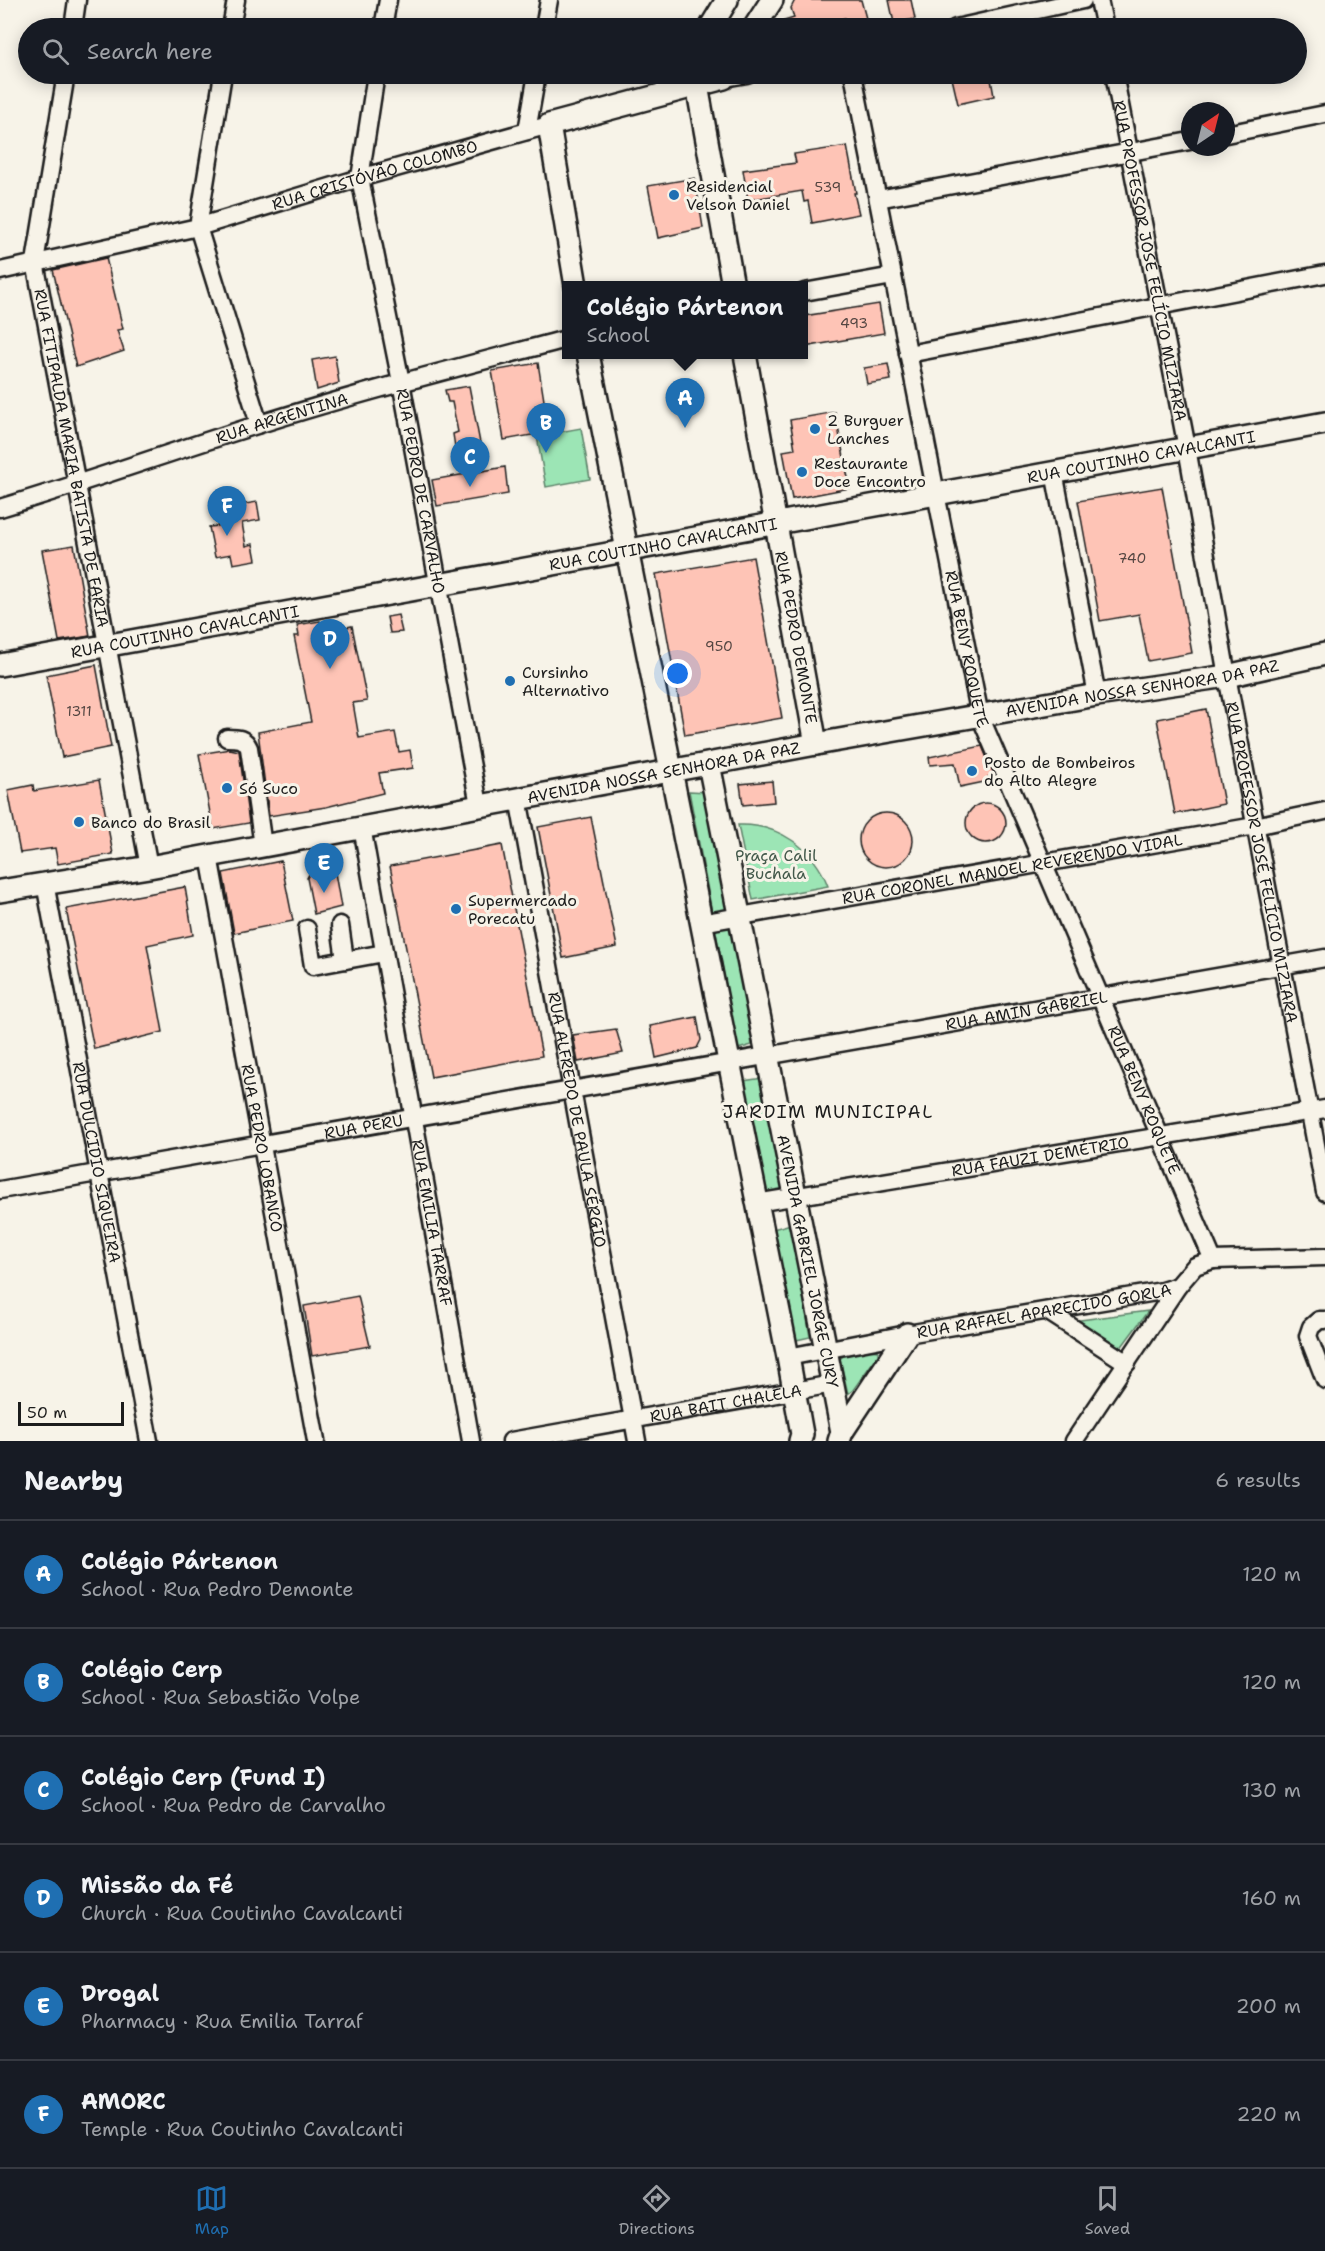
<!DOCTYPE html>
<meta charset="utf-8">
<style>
:root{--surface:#171b24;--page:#20242c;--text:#f1f3f6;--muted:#9ea1a6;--line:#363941;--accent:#1f6fb2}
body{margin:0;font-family:"Shantell Sans",sans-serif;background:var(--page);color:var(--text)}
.compass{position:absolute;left:1181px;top:102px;width:54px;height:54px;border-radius:50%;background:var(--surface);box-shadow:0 3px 15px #0003;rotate:35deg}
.scale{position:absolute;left:18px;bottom:15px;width:106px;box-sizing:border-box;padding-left:6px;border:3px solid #1c1c1c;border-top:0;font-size:16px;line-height:21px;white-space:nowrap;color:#1c1c1c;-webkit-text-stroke:4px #f7f3e8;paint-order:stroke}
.you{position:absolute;left:678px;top:674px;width:21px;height:21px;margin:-15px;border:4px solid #fff;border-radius:50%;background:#1a73e8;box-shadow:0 0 0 9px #1a73e833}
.badge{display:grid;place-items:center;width:39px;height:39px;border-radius:50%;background:var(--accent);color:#fff;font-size:20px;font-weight:700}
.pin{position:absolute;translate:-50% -50px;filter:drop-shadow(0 2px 3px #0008)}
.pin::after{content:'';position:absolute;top:32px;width:21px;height:18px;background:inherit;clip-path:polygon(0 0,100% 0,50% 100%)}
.popup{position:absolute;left:562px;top:281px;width:246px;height:78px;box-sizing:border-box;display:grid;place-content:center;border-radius:0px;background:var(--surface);filter:drop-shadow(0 2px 4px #0005);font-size:20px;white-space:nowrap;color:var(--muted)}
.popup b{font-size:22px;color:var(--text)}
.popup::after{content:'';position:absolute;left:50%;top:100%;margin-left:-12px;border:12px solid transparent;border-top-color:var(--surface)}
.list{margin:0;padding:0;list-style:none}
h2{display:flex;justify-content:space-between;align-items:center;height:78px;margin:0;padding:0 24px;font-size:26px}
h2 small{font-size:20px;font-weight:400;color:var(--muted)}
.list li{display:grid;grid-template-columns:39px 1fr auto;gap:18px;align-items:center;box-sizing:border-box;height:108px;padding:0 24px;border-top:2px solid var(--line)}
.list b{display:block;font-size:22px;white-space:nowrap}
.list p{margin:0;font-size:20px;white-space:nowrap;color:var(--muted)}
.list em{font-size:20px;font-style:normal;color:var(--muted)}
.icon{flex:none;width:33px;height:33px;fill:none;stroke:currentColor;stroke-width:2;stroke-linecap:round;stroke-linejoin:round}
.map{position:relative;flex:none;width:1325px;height:1441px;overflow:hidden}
.search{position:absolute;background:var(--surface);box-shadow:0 3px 15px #0003;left:18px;right:18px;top:18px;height:66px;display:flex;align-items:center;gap:15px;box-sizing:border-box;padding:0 21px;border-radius:33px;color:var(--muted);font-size:22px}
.sheet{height:726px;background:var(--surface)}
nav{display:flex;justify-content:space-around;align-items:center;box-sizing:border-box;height:84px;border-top:2px solid var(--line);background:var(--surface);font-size:16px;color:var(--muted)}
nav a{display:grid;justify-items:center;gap:3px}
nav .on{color:var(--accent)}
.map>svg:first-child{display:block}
</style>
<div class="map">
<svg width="1325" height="1441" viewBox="0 0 1325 1441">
<rect width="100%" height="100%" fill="#f7f3e8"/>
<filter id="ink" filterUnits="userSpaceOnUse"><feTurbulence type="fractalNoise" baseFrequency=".0167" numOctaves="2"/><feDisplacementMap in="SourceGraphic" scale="12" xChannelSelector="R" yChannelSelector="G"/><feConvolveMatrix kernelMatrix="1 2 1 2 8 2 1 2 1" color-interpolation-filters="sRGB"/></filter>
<g filter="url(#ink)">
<path fill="#9ce5b5" stroke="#5c8068" stroke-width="1.5" d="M581,428L590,479L546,487L537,436Z
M689,791L707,792L731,916L752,1045L738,1049Z
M738,825C777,823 814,848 828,886L753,900Z
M763,1078L784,1192H764L743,1081Z
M791,1224L810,1337L792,1341L773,1229Z
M1148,1311L1120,1349L1073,1321Z
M868,1350L878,1351V1355L853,1390L848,1394L840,1359L843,1356Z"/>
<path fill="#fec4b6" stroke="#1c1c1c" stroke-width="1.5" d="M795,0H861L867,22L847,27L845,18L814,26L815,28H771V25L794,18L791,8Z
M889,0H911L915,19L894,23Z
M951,74H990L994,96L958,104Z
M847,146L856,193H854L859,214L812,223L808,201L804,202L802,191L748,200L743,170L796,163L794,154Z
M695,178L703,228L658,238L648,186Z
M106,258L123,329L117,330L124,351L76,367L53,270Z
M879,304L884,333L804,347V316Z
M335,356L339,383L317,390L312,360Z
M538,363L549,432L504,440L492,371Z
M888,364L891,380L867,384L864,368Z
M469,386L480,443L455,447L453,434L458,432L452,402H448L445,390Z
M835,412L850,488L792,499L783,451L795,449L790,420Z
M505,467L508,494L437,506L432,480Z
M1162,487L1192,653L1148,661L1139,614L1100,621L1078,501Z
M257,502L260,520L242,523L246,546L253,544L256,560L233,564L231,554L215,557L209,527L218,526L215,509Z
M74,545L90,636L59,641L42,550Z
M753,557L782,718L685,735L656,574Z
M398,615L402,632L390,633L387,617Z
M320,621L323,632L352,626L367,701L353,703L359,738L395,732L399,752L410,750L413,768L379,773L383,793L326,807L269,816L258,732L311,722L294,636H299L297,625Z
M96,665L111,747L62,757L46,675Z
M1206,709L1224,804L1175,814L1157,719Z
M982,746L995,777H988L989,781L960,787L955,763L930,765L929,757Z
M230,749L239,751L249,823L213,829L199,754Z
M99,780L113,854L58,864L55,848L20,853L8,790L33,785L34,791Z
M772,781L774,802L743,805L740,784Z
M966 823a20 20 0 1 1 40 0a20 20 0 1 1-40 0Z
M859 840a27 27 0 1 1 54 0a27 27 0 1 1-54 0Z
M591,817L617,947L563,958L538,827Z
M502,845L542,1056L431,1077L390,866Z
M281,861L293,921L234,933L223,873Z
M329,868L335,873L341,907L314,914L307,878L311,871Z
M185,887L193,935L147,945L163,1032L94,1049L66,909Z
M697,1017L701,1040L697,1048L656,1058L650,1026Z
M616,1029L623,1053L578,1062L573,1035Z
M358,1296L370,1346L312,1356L304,1306Z"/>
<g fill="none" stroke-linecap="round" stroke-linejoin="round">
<defs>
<g id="minor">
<path d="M1099,0L1105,28"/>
<path d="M73,28L77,0"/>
<path d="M231,28L236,0"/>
<path d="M383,28L388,0"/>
<path d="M544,28L549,0"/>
<path d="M956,28L1083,0"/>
<path id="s1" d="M66,74L35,262L149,867"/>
<path d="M223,74L198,227L259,424"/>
<path id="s2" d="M376,74L360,178L401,382L479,805"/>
<path id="s3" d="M853,74L980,716L1213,1260"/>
<path id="s4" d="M1114,74L1187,448L1227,676L1325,1192"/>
<path d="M724,78L747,74"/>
<path d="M527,131L537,74"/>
<path d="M1226,134L1325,114"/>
<path d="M878,199L1190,141"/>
<path id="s5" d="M0,271L198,227L360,178L549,125"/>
<path d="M804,292L893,276"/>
<path d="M908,354L1325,274"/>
<path d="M1054,472L1097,695"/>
<path id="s6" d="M0,508C87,482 173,451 260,424C361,392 464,366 566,339"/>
<path d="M227,738C238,738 245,738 249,748L263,846"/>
<path id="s7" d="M518,798L637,1441"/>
<path id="s8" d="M362,827L471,1441"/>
<path id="s9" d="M209,856L316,1441"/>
<path id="s10" d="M45,883L149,1441"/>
<path id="s11" d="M701,923L1255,826L1325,811"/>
<path d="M340,925L345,960"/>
<path d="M307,929L313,966L384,953"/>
<path id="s12" d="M0,1190L1325,958"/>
<path id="s13" d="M756,1203L1325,1109"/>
<path d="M1047,1311L1127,1363"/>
<path d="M1325,1320H1319L1311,1327L1308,1336L1325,1380"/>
<path id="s14" d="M788,1357L907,1334L1162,1291L1178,1286L1195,1266L1213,1260L1325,1257"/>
<path id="s15" d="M511,1441L833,1384"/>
<path d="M1074,1441L1178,1286"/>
</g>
<g id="major">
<path d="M710,28L727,0"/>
<path d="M754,28L772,0"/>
<path d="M697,85L733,286"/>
<path d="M576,286L549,125L724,78L727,74"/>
<path d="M588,354L788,1357L802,1434L800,1441"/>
<path id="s16" d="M745,354L816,744"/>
<path id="s17" d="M0,665L1325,423"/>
<path id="s18" d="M709,764L826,1350L842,1432L839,1441"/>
<path id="s19" d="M0,891L149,867L816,744L1097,695L1227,676L1325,654"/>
<path d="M842,1432L907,1334"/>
</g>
</defs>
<use href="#minor" stroke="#1c1c1c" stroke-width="21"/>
<use href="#major" stroke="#1c1c1c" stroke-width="26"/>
<use href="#minor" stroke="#f7f3e8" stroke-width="16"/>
<use href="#major" stroke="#f7f3e8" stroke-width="21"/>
</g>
</g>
<g fill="#1f6fb2" stroke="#f7f3e8" stroke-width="2">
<circle cx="674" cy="195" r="6"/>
<circle cx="815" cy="429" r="6"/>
<circle cx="802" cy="472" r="6"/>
<circle cx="510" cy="681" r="6"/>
<circle cx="972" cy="771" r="6"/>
<circle cx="227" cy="788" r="6"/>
<circle cx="79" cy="822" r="6"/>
<circle cx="456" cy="909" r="6"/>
</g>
<g text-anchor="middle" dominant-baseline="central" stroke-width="6" stroke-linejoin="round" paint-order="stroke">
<g font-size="14" fill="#544642">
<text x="828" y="187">539</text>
<text x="854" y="323">493</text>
<text x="1132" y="558">740</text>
<text x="719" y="646">950</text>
<text x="79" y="711">1311</text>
</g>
<g font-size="16" fill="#1c1c1c" stroke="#f7f3e8">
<text stroke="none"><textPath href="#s5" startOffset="387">RUA CRISTÓVÃO COLOMBO</textPath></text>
<text stroke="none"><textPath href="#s4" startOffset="190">RUA PROFESSOR JOSÉ FELÍCIO MIZIARA</textPath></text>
<text stroke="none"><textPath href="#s6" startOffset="296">RUA ARGENTINA</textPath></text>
<text stroke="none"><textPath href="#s17" startOffset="1160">RUA COUTINHO CAVALCANTI</textPath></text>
<text stroke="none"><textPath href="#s1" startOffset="390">RUA FITIPALDA MARIA BATISTA DE FARIA</textPath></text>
<text stroke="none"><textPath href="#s2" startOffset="424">RUA PEDRO DE CARVALHO</textPath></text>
<text stroke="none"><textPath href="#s17" startOffset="674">RUA COUTINHO CAVALCANTI</textPath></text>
<text stroke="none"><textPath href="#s17" startOffset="188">RUA COUTINHO CAVALCANTI</textPath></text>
<text stroke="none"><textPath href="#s16" startOffset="288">RUA PEDRO DEMONTE</textPath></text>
<text stroke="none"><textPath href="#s3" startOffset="586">RUA BENY ROQUETE</textPath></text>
<text stroke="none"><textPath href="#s19" startOffset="1160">AVENIDA NOSSA SENHORA DA PAZ</textPath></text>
<text stroke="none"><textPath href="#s19" startOffset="674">AVENIDA NOSSA SENHORA DA PAZ</textPath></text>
<text stroke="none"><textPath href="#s4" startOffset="802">RUA PROFESSOR JOSÉ FELÍCIO MIZIARA</textPath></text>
<text stroke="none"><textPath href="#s11" startOffset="316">RUA CORONEL MANOEL REVERENDO VIDAL</textPath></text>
<text stroke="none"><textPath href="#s12" startOffset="1042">RUA AMIN GABRIEL</textPath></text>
<text stroke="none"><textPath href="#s3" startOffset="1072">RUA BENY ROQUETE</textPath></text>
<text stroke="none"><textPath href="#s7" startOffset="327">RUA ALFREDO DE PAULA SÉRGIO</textPath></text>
<text stroke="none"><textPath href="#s12" startOffset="369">RUA PERU</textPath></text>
<text stroke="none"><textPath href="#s9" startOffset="297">RUA PEDRO LOBANCO</textPath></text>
<text stroke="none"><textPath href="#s13" startOffset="288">RUA FAUZI DEMÉTRIO</textPath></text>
<text stroke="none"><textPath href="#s10" startOffset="284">RUA DULCIDIO SIQUEIRA</textPath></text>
<text stroke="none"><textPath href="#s8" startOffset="402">RUA EMILIA TARRAF</textPath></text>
<text stroke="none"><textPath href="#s18" startOffset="507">AVENIDA GABRIEL JORGE CURY</textPath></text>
<text stroke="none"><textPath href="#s14" startOffset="260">RUA RAFAEL APARECIDO GORLA</textPath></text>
<text stroke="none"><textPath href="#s15" startOffset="218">RUA BAIT CHALELA</textPath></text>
</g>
<g font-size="16" fill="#1c1c1c" stroke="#f7f3e8" text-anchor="start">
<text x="686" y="186">Residencial<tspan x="686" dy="18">Velson Daniel</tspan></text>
<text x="827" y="420">2 Burguer<tspan x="827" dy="18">Lanches</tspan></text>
<text x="814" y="463">Restaurante<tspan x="814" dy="18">Doce Encontro</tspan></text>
<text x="522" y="672">Cursinho<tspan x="522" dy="18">Alternativo</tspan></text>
<text x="984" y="762">Posto de Bombeiros<tspan x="984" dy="18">do Alto Alegre</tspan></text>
<text x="239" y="788">Só Suco</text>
<text x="91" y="822">Banco do Brasil</text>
<text x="468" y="900">Supermercado<tspan x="468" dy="18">Porecatu</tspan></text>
</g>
<g font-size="16" fill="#42584a" stroke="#f7f3e8">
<text x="776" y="855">Praça Calil<tspan x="776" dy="18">Buchala</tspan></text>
</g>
<g font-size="18" letter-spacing="1.5" fill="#1c1c1c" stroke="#f7f3e8">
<text x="828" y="1112">JARDIM MUNICIPAL</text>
</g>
</g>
</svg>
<svg class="compass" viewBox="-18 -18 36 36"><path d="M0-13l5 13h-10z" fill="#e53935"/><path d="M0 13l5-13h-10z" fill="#9ea1a6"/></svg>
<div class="scale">50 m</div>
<div class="you"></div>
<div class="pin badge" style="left:685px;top:428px">A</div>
<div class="popup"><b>Colégio Pártenon</b>School</div>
<div class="pin badge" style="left:546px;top:453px">B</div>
<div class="pin badge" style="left:470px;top:487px">C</div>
<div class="pin badge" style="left:330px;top:669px">D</div>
<div class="pin badge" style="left:324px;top:893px">E</div>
<div class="pin badge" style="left:227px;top:536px">F</div>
<div class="search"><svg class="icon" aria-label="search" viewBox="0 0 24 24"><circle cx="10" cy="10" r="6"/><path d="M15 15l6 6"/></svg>Search here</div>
</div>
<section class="sheet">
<h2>Nearby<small>6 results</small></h2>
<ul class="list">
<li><span class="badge">A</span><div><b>Colégio Pártenon</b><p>School · Rua Pedro Demonte</p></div><em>120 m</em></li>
<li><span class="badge">B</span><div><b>Colégio Cerp</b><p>School · Rua Sebastião Volpe</p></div><em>120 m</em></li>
<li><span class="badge">C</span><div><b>Colégio Cerp (Fund I)</b><p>School · Rua Pedro de Carvalho</p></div><em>130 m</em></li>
<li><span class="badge">D</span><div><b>Missão da Fé</b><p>Church · Rua Coutinho Cavalcanti</p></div><em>160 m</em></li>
<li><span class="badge">E</span><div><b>Drogal</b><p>Pharmacy · Rua Emilia Tarraf</p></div><em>200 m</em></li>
<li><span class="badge">F</span><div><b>AMORC</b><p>Temple · Rua Coutinho Cavalcanti</p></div><em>220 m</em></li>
</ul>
</section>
<nav>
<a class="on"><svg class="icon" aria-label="map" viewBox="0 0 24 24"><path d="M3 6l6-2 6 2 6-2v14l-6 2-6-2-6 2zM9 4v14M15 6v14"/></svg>Map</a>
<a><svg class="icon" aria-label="directions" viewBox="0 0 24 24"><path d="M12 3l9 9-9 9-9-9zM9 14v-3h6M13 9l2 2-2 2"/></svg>Directions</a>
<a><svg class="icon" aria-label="saved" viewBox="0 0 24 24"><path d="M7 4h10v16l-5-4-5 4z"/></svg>Saved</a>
</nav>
